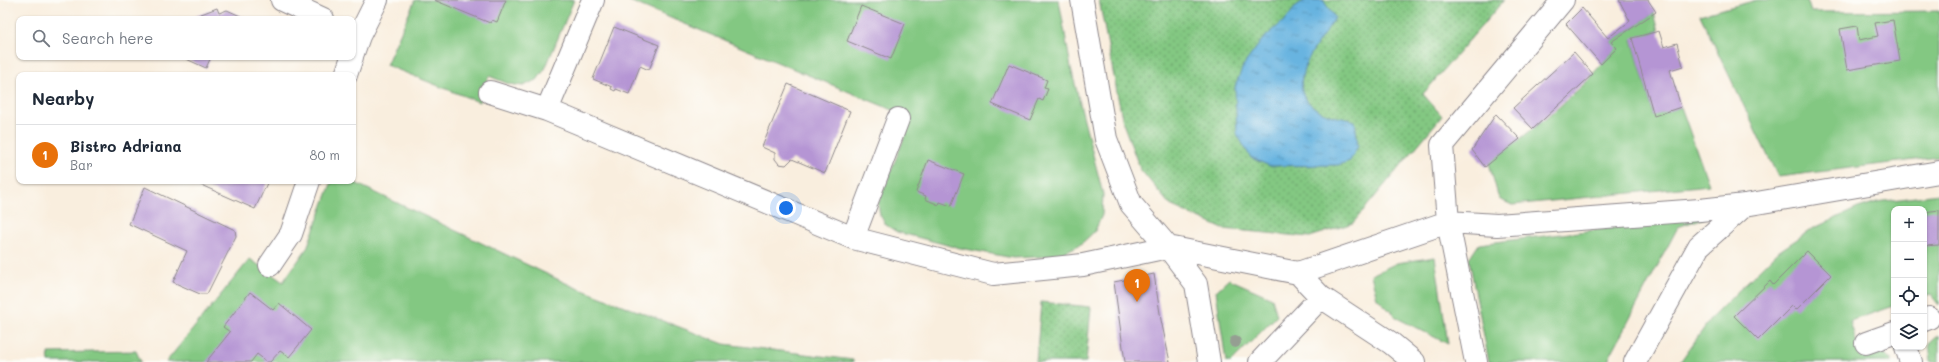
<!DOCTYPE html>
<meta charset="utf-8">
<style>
:root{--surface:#fff;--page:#f6f6f7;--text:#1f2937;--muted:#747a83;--line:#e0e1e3;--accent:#7c3aed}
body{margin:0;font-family:Mali,sans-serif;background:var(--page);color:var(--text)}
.controls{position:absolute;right:12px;bottom:12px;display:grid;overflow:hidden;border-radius:8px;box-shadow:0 1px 3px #0004}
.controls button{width:36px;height:36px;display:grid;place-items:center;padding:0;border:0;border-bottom:1px solid var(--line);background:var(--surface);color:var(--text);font:20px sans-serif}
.you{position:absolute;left:786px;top:208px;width:14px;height:14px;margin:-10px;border:3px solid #fff;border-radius:50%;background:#1a73e8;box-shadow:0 0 0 6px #1a73e833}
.badge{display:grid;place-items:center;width:26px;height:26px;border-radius:50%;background:var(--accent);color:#fff;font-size:13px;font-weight:700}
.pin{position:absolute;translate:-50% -33px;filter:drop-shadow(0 1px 2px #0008)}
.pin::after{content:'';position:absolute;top:21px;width:14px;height:12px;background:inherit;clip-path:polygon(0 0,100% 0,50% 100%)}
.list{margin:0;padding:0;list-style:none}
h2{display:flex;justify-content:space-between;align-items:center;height:52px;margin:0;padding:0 16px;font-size:17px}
h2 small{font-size:13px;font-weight:400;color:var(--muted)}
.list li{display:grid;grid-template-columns:26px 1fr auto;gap:12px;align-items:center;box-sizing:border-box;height:60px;padding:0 16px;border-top:1px solid var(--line)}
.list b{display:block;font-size:15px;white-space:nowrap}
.list p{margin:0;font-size:13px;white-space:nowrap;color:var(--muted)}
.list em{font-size:13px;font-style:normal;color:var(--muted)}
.icon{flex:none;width:22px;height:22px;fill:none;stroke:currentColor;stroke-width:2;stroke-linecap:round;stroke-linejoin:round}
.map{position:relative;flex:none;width:1939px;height:362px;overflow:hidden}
.search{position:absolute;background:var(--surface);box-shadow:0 1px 3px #0004;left:16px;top:16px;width:340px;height:44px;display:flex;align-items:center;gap:10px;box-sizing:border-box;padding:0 14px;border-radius:8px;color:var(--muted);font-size:15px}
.panel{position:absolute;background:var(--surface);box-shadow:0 1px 3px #0004;left:16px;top:72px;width:340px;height:112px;border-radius:8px}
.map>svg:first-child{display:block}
</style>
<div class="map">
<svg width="1939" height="362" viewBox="0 0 1939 362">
<defs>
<pattern id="park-dots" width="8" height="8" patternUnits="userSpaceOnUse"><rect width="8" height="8" fill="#83c882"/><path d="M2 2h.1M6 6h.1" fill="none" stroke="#6ba26c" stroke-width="1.8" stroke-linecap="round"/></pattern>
<pattern id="water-ripples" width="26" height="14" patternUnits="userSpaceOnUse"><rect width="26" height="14" fill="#67b4e0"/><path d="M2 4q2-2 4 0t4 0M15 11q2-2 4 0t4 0" fill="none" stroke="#5492b7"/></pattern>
</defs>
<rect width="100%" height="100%" fill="#fdfcf7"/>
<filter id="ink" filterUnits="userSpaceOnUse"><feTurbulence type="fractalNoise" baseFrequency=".025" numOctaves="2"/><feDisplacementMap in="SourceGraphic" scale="8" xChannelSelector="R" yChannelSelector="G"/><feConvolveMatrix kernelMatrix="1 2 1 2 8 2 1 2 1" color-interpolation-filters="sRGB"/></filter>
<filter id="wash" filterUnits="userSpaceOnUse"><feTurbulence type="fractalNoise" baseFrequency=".012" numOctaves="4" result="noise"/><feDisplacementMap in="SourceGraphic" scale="16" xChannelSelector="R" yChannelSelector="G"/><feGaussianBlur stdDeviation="0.9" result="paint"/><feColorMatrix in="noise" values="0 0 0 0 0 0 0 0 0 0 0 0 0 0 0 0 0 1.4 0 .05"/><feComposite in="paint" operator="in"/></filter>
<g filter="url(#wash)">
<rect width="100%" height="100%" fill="#f9eede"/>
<path fill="#83c882" stroke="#52755e" d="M415,0H574L545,69L537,80L523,86L509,84L489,76L479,102L386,65Z
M627,0H1059L1071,68L1103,194L1102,215L1095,231L1081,244L1057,256L1013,258L955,247L897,232L886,225L880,215L878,204L912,118Z
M1757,0H1807L1811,12L1939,11V157L1778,177L1700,15Z
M1654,13L1659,31L1632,39L1654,115L1681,107L1709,185L1512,205L1499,199L1489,163L1548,117L1592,77L1591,76L1616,48L1611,42Z
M332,181H351L572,286L724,344L853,360V362H166L250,259L283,282L307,248Z
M1939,194V305L1931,295L1924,297V209H1894V306L1850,321L1861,357L1881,352L1891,359L1892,362H1680L1712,317L1775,254L1812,229L1858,208L1877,202Z
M1710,216L1678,227L1607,362H1489L1469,259L1479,244Z
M1435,257L1448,344L1397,318L1377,298L1371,275L1397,263Z
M1229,279L1272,298L1277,316L1231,362H1226L1216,291Z
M1939,335V362H1931L1929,344Z
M136,351L141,362H49L48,353Z"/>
<path fill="url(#park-dots)" stroke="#52755e" d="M1099,0H1504L1423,94L1442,116L1353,223L1310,237L1223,229L1170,205L1140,169L1123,123Z
M1041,302L1091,307L1086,362H1036Z"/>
<path fill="url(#water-ripples)" stroke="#446b8e" d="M1305,0H1323L1335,18C1319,43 1276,90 1322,112C1332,117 1345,118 1355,121L1358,146L1350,161L1338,165L1270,166L1251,158L1237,134L1235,87L1243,66L1262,40L1287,18L1296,6Z"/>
<g id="blocks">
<path fill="#b595d4" d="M434,0H506L497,22L492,20L490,23Z
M1619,0H1648L1656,12L1611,42L1617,48L1601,64L1566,24L1582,8L1608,38L1630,21Z
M861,6L905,24L891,59L847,41Z
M217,8L219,13L227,10L247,19H197L196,16Z
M1893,20L1900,61L1847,70L1840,29L1857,26L1859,40L1878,36L1875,23Z
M614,27L659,45L649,70L640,66L629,94L616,89L615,91L611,89L612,87L593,79Z
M1659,31L1664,47L1677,43L1683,66L1670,70L1681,107L1654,116L1632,38Z
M1574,52L1593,74L1533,129L1513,108Z
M182,57H211L206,68Z
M1009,64L1047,80L1044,88L1048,89L1043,101L1039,99L1030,120L992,104Z
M788,84L850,111L825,173L792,159L786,165L779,164L775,159V153L762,147Z
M1496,114L1520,139L1485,167L1472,150Z
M928,160L964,174L951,206L940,202L939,205L925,199L926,196L916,192Z
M192,181H268L255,209Z
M145,187L235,230L236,236L207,294H200L173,282L187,251L129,224Z
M1939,210V245L1924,246V212Z
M1807,251L1831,275L1796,310L1792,306L1758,340L1734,316L1770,281L1773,285Z
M1154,274L1161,320L1170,362H1125L1114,282Z
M250,292L273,310L279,303L311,330L289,357L280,351L270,362H267L257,354L251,362H206L230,332L223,327Z"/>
</g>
</g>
<g filter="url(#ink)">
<use href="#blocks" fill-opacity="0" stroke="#8e888c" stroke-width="1"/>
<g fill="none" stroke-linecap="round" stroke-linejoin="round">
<defs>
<path id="minor" d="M282,0L323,19
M1082,0L1106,139L1131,204L1168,247L1298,273L1448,222L1497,225L1700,210L1745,205L1939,172
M353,53L359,36L377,0
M346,75L352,57
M490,92L547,110L853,238L993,274L1083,265L1168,247L1196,284L1209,362
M547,110L593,0
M853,238L898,119
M270,265L291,234L309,181
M1298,273L1321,297L1391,343L1414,362
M1924,320L1929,318
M1866,343L1894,333
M1906,347L1911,362
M1260,362L1321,297
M1476,362L1448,222L1442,145L1563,0
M1635,362L1699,246L1745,205"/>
</defs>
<use href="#minor" stroke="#8e888c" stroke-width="24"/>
<use href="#minor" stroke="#fff" stroke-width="22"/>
</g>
<circle fill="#959e92" cx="1235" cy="342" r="6"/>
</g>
</svg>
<div class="controls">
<button>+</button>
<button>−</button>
<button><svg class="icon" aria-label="locate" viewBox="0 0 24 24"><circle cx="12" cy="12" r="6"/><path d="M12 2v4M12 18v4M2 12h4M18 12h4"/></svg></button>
<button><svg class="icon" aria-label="layers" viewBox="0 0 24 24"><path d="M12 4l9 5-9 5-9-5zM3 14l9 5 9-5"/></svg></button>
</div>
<div class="you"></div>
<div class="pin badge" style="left:1137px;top:302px;background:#e8710a">1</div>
<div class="search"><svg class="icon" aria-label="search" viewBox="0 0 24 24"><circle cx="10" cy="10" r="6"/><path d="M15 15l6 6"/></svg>Search here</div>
<section class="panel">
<h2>Nearby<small></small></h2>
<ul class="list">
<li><span class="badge" style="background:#e8710a">1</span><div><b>Bistro Adriana</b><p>Bar</p></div><em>80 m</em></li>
</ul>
</section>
</div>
